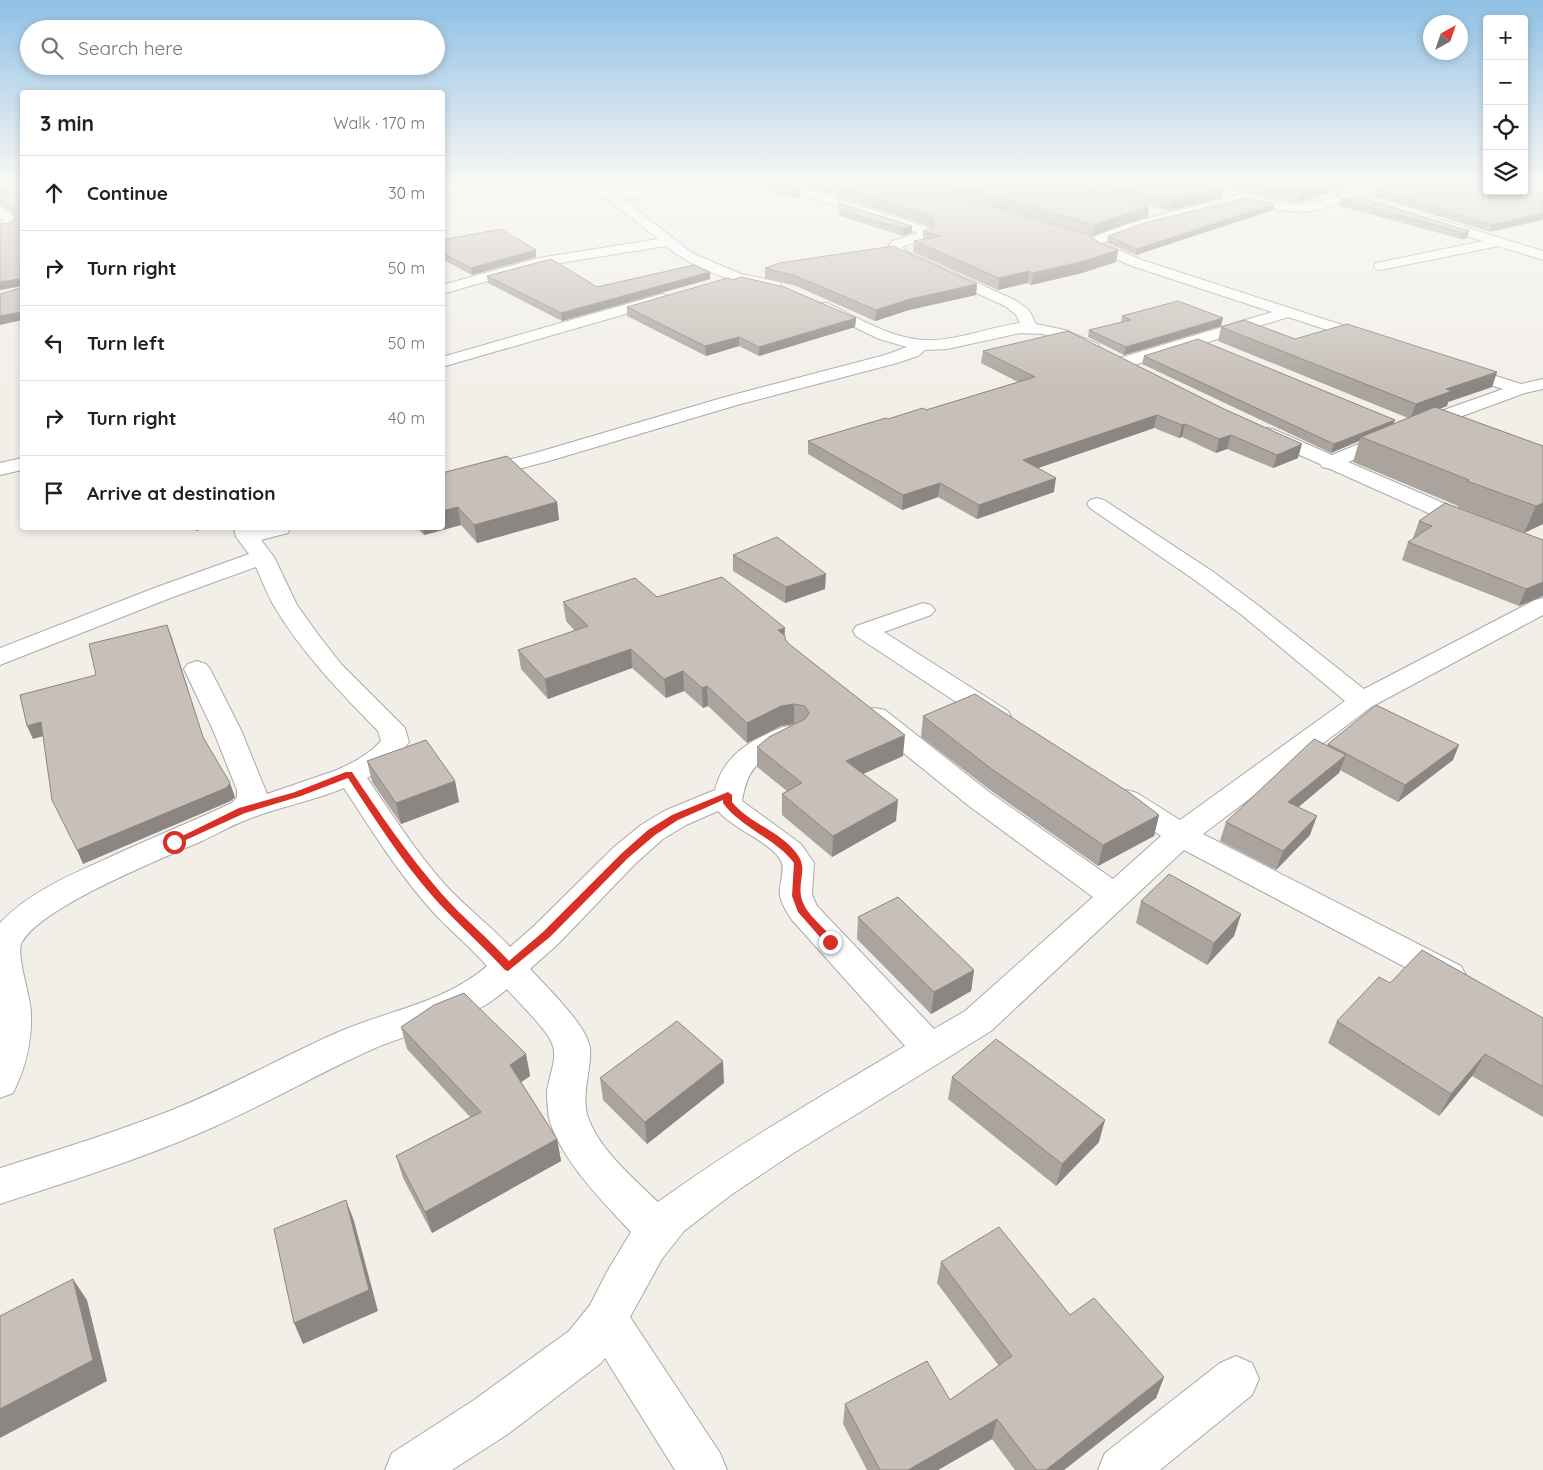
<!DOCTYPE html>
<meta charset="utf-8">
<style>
:root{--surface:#fff;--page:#f2f2f2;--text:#202124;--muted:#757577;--line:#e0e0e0}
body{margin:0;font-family:Quicksand,sans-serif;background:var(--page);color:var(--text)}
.controls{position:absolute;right:15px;top:15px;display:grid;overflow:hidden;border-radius:5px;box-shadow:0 2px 8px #0003}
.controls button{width:45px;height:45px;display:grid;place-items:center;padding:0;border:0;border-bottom:1px solid var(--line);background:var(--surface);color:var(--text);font:25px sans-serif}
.compass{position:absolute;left:1423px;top:15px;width:45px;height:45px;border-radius:50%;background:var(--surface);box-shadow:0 2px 8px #0003;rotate:40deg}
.stop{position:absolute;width:15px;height:15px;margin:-11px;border:4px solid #d93025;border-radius:50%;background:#fff}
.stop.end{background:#d93025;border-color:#fff;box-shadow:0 1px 5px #0008}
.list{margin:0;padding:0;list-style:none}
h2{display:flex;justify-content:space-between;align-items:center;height:65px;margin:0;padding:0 20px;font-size:21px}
h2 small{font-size:16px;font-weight:400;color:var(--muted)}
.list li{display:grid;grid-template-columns:32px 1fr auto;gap:15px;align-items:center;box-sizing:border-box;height:75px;padding:0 20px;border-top:1px solid var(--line)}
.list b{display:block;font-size:19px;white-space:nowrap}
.list em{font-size:16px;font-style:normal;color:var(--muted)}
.icon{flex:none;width:28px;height:28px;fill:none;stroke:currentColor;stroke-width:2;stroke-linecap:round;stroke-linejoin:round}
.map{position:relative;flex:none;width:1543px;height:1470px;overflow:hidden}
.search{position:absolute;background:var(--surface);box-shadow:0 2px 8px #0003;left:20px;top:20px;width:425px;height:55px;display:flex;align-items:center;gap:12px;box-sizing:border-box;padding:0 18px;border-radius:28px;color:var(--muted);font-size:19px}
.panel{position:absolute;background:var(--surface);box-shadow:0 2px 8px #0003;left:20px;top:90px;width:425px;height:440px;border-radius:5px}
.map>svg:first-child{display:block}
</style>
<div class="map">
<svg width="1543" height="1470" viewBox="0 0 1543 1470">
<rect width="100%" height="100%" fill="#f2efe9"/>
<path fill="#c8facc" d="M1318,181H1391L1361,190Z"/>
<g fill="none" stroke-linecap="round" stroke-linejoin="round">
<defs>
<path id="minor" d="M569,181H585L614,193L686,181H712L706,185L623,199L692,253L741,274L779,282L781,285L779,288L774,289C734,282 698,272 666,246L541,266L442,294V285L539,258L658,239L609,200L571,184Z
M765,181H782L929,228L933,234L931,237L902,247L906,251L1015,300L1029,310L1036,324L1065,330L1098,344L1100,348L1098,352L1092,353L1044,334L1020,333L947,349L925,350L918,356L897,363L737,405L549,461L442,489V477L535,453L725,397L885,355L907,347L879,339L817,309L814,306L817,303H827C861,319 898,343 936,340C964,338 992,327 1020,323L1016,315L1005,306L896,257L887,248L892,241L918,233L767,184Z
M1393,181H1412L1410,184L1309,212L1285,211L1243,202L1143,228L1102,243L1142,260L1376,336L1378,339L1376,342H1364L1288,317L1128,367H1116L1114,363L1116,359L1272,312L1132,266L1078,243L1076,240L1078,237L1083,236L1090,238L1133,222L1243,194L1285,203L1309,204Z
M0,207C7,209 13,215 17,221L14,227L0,230V222L4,221L0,218Z
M1432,217L1543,251V260L1498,246L1381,270L1376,269L1374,266L1376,263L1483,241L1427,224L1426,221L1427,218Z
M662,294L667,296L670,299L667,302L442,367V357Z
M1458,364L1521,384L1543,379V389L1525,393L1438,425L1348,462L1469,514L1543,542V557L1453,524L1330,469L1322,467L1320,464L1261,438L1259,434L1261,430L1268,428L1275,430L1332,455L1424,417L1503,389L1452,373L1449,369L1452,365Z
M22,458V470L0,475V463Z
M1097,498L1104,500L1212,571L1259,606L1364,689L1535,600L1543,598V615L1371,707L1203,834L1461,966L1466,975L1461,984L1449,988L1437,984L1184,850L991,1031L792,1154L731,1195L684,1231L662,1259L630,1317L720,1453L727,1470H675L605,1358L601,1363L508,1434L452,1470H385L392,1453L474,1400L569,1331L590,1305L608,1270L631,1232C602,1201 564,1163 550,1122C548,1114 547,1100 547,1091C549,1077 557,1060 553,1046C549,1031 518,1002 507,989C471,1022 417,1030 373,1049C315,1075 259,1108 200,1133C135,1161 67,1182 0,1204V1168C58,1150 116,1132 172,1110C230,1087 285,1055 343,1030C392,1010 447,1001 487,966C468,944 444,926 426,904C395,868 370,828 344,788C315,800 284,806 254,817C236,823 219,833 202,841C161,859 43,906 22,942C15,953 31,997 31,1013C32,1042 26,1067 13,1093L0,1098V923C29,892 70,875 108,858C149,839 191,822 232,803L237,797V790L213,730L184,669L188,664L197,661L206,664L210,669L241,730L267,794L337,770L357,760L373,749L381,741L378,731C340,692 302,653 274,606C267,594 262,580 256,567L173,597L0,665V648L157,587L249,554L236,537L234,528H290L288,533L261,540L274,557L297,605L317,633L341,664L405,728L409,742C398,758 384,769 367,778C393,816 418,855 449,889C468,909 491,926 510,947L534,926L614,847L641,825L664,811L715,790C722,761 741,746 767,734C779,728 788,724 801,727L805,733C800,740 794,742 786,746C758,760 747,769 742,801L801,844L814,863L812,895L817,906L934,1029L965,1011L1093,897L969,806L865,722L862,716L865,710L875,708L885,710L989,792L1113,879L1161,836L1117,807L1112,800L1117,793L1127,790L1137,793L1180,820L1345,701L1243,616L1196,581L1090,508L1087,504L1090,500ZM718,811C733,829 771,842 781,861C786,871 778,885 780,896C782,904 787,913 792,920L905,1046C821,1096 737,1145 658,1202C634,1179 601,1151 589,1120C582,1103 587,1084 589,1067C590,1061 591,1050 589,1044C584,1023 545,985 530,969L558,944L636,863L663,839L686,825Z
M923,603L931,605L935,610L931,615L884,632L1008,711L1011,717L1008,723L998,725L988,723L856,636L853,631L856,626Z
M1236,1356L1252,1363L1259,1379L1252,1395L1160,1470H1098L1105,1453L1220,1363Z"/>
</defs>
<use href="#minor" stroke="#a9a9a9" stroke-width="2"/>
<use href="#minor" fill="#fff" fill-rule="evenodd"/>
</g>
<path fill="#aba49e" d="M488,181H529L500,186Z
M741,181H783L800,186V197L793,198Z
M788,181H904L1100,243L1118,250L1116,262L1082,273L1031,285L1028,283L998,290L913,252L914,241L923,239V231L931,228V227L836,196L835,191L824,193Z
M908,181H1051L1148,217L1092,236Z
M1054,181H1198L1224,187L1222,198L1169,211Z
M1199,181H1344L1342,188L1300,202L1285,201Z
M1524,181H1543V189L1524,185Z
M20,186L22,320L21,286L0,290L12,222L15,216L9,209L0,206V189Z
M1375,189L1524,191L1490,232L1373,196Z
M1341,199L1469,231L1467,238L1461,239L1340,206Z
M839,203L912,226V233L903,236L840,216L839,209Z
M1274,204L1273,210L1136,255L1107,243L1108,236Z
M442,240L536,257L472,275L442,259Z
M765,268L977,284L976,295L909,310L875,321L796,286L765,278Z
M710,272V279L562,321L488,283L487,276L597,287Z
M732,280L856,318L855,327L759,356L739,346L706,356L627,316V307Z
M1122,316L1221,326L1124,355L1088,337L1089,330L1121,322Z
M1221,327L1497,372L1492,387L1448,402L1447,406L1439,409L1543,446V524L1524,533L1457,507L1458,506L1353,462L1359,441L1331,453L1142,364L1144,356L1393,424L1408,418L1218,341Z
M983,351L1298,458L1273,468L1227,449L1216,453L1182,437L1179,438L1154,428L1038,468L1054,492L977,519L938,497L902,510L808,454V441L888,419L926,410L1018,382L981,363Z
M442,473L557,502L559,520L477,543L461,525L424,535L417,528H442Z
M1419,521L1543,540V597V596L1519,606L1402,560L1408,542L1414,538H1413Z
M733,555L825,589L785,603L733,571Z
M657,597L785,635V640L789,644L903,756L863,774L896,821L832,857L782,815V794L787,791L757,767V747L794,724L781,726L747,743L708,706L703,708L684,691L666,698L632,668L548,699L521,669L518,650L575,631L566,621L563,602Z
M923,716L1159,815L1154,836L1098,866L990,790L921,737Z
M1328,744L1453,760L1398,802L1340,770L1339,773L1298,807L1310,835L1276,870L1220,841L1226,822L1327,745Z
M367,761L455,781L459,802L401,824L372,782Z
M1141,901L1241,914L1234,936L1207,965L1136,923Z
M858,917L974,970L971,991L931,1014L857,939Z
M1390,983L1543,1018V1117L1472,1076L1439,1116L1328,1043L1337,1021Z
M401,1027L526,1054L530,1076L521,1082L557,1139L561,1161L432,1233L403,1178L396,1156L470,1117L407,1049Z
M952,1077L1099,1142L1056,1186L948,1099Z
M600,1078L724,1083L647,1144L603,1100Z
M941,1262L1070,1315L1164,1377L1156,1398L1064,1470H1015L992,1439L938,1470H867L843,1424L845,1404L950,1400L999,1366L937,1283Z"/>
<path fill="#8b8681" d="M442,181H455L442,182Z
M500,181H529L500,186Z
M833,181H835V191L824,193V182Z
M1336,181H1344L1342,188L1300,202L1302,191Z
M800,186V197L793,198V187Z
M1224,187L1222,198L1169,211L1171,200Z
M1274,204L1273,210L1136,255L1137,249Z
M1149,206L1148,217L1092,236L1094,225Z
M1543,213V220L1490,232L1492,225Z
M912,226V233L903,236V229Z
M1469,231L1467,238L1461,239L1463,233Z
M536,250V257L472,275L471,268Z
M1118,250L1116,262L1082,273L1031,285L1033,273Z
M1029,271L1028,283L998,290L999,278Z
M710,272V279L562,321L561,313Z
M19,279L22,286L0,290V282Z
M977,284L976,295L909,310L875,321L876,310L910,299Z
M22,312V320L0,325V316Z
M856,318L855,327L759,356V347Z
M1223,318L1221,326L1124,355L1126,347Z
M739,337V346L706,356L705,346Z
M1497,372L1492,387L1448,402L1447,406L1410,419L1416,404L1446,389Z
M1157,415L1154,428L1021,474L1023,460Z
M1395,420L1392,428L1361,437L1359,441L1331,453L1334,444Z
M1185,424L1182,437L1179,438L1182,425Z
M1231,435L1227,449L1216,453L1219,439Z
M1302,444L1298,458L1273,468L1277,455Z
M1056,478L1054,492L977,519L979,505Z
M940,483L938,497L902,510L903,495Z
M557,502L559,520L477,543L474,525Z
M1543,503V524L1524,533L1536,506Z
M458,507L461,525L424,535L423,528H442V511Z
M195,528H207L196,531Z
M826,574L825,589L785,603L786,587Z
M1543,582V596L1519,606L1526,589Z
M167,625L172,638L207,750L203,737Z
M785,628L784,647L778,630Z
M631,649L632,668L548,699L545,679Z
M683,671L684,691L666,698L664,679Z
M707,686L708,706L703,708L702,688Z
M794,704V724L781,726L747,743V723L781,706Z
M41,722L47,735L33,739L27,726Z
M905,735L903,756L845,782L846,761Z
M1459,745L1453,760L1398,802L1405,785Z
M1346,755L1339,773L1282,821L1288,802Z
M455,781L459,802L401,824L396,803Z
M230,783L235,797L231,801L83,864L77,850Z
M898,800L896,821L832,857L833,836Z
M1159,815L1154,836L1098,866L1103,845Z
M1317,816L1310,835L1276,870L1283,851Z
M1241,914L1234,936L1207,965L1214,943Z
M974,970L971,991L931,1014L934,992Z
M526,1054L530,1076L514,1087L510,1065Z
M1485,1054L1472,1076L1439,1116L1451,1094Z
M723,1061L724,1083L647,1144L645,1122Z
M1105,1120L1099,1142L1056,1186L1062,1164Z
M557,1139L561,1161L432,1233L425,1212Z
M346,1200L354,1221L378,1311L303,1344L294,1323Z
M73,1279L87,1300L107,1381L0,1438V1409Z
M1164,1377L1156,1398L1064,1470H1046Z
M997,1419L992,1439L938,1470H908Z"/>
<path fill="#c7bfb8" stroke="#8b8681" d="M773,181H783L800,186L793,187Z
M820,181H833L824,182Z
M835,181H904L1088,235L1100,243L1118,250L1084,261L1033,273L1029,271L999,278L914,241L942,236L923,231L932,228L935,224L931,216L836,186Z
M943,181H1051L1149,206L1094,225Z
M1095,181H1198L1224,187L1171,200Z
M1245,181H1336L1302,191H1288Z
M1405,181H1487V191H1524V189L1543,193V213L1492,225L1375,189Z
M22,184V183V312L0,316V294L21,288V281L19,279L0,282V224L12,222L16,213L6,203L0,200V189L20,186Z
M1355,196L1469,231L1463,233L1341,199Z
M1244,198L1274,204L1137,249L1108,236L1145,223Z
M839,203L912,226L903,229L840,210Z
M501,229L536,250L471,268L442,253V240Z
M893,246L977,284L910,299L876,310L796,276L765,268L780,263Z
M551,259L597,287L694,265L710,272L561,313L487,276Z
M742,277L784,287L856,318L759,347L739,337L705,346L627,307L728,278L732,280Z
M1178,301L1223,318L1126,347L1089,330L1131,320L1122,316Z
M1244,320L1295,339L1347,324L1497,372L1446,389L1452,391L1416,404L1221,327Z
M1068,331L1224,409L1302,444L1277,455L1231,435L1219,439L1185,424L1182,425L1157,415L1023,460L1056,478L979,505L940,483L903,495L808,441L886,418L888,419L923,408L926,410L1035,377L983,351Z
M1198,339L1395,420L1334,444L1144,356Z
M1435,407L1543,446V503L1536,506L1467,481L1469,480L1361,437Z
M507,456L557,502L474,525L458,507L442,511V473Z
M1445,503L1543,540V582L1526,589L1408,542L1432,526L1419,521Z
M777,537L826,574L786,587L733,555Z
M722,577L785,628L778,630L785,636V639L789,644L905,735L846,761L898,800L833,836L782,794L802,783L757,747L769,737L805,719L809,713L805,706L794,704L781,706L747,723L707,686L702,688L683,671L664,679L631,649L545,679L518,650L588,626L563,602L635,578L657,597Z
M167,625L203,737L230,783L226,788L77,850L52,800L41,722L27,726L20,695L96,675L89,644Z
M975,694L1130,793L1159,815L1103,845L993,770L923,716Z
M1376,705L1459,745L1405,785L1328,744Z
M1314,739L1346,755L1288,802L1317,816L1283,851L1226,822Z
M426,740L455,781L396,803L367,761Z
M1169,874L1241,914L1214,943L1141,901Z
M898,897L974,970L934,992L858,917Z
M1422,950L1543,1018V1087L1485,1054L1451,1094L1337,1021L1379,977L1390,983Z
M464,993L526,1054L510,1065L557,1139L425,1212L396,1156L481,1112L401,1027L434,1005Z
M677,1021L723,1061L645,1122L600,1078Z
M996,1039L1105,1120L1062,1164L952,1077Z
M346,1200L369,1290L294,1323L274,1229Z
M999,1227L1070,1315L1094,1298L1164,1377L1046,1470H1036L997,1419L908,1470H880L845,1404L927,1361L950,1400L1012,1356L941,1262Z
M73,1279L93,1360L0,1409V1316Z"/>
<linearGradient id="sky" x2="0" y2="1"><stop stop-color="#8fc0e4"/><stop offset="0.47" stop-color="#f9f8f5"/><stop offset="1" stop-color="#f9f8f5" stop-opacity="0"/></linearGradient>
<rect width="1543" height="387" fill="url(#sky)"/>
<path fill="#d93025" d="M346,772H352C380,814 408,855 441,893C462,917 487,937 509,961L543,932L622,853L648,830L672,815L728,792L732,795V802C748,822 776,830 793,849C810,867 798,876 801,896C805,916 825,926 835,942L834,945H827L798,912L792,896L794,863C775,838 741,828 723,803V800L678,820L655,835L628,858L550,937L508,971L505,970C482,945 457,923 435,899C402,862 375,819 348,778L301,796L245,813L177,844H171L170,842L239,808L295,792Z"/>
</svg>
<div class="controls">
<button>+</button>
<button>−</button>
<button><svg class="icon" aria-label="locate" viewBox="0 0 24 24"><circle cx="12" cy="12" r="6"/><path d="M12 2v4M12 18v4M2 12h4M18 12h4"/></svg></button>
<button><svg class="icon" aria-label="layers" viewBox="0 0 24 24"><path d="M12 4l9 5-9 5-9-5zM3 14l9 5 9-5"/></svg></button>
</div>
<svg class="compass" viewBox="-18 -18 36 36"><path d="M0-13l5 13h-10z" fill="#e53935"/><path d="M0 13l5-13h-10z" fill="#757577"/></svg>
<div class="stop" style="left:174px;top:842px"></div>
<div class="stop end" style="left:830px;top:942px"></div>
<div class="search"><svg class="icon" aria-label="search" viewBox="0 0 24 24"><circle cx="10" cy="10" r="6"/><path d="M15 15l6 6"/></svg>Search here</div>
<section class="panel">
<h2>3 min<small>Walk · 170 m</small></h2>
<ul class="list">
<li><svg class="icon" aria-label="ahead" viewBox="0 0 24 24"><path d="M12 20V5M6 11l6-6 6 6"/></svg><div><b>Continue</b></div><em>30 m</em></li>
<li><svg class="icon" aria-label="right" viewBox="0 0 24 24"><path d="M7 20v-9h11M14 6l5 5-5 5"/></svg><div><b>Turn right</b></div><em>50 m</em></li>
<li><svg class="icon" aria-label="left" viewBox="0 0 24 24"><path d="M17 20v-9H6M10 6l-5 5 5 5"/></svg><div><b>Turn left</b></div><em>50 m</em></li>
<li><svg class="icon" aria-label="right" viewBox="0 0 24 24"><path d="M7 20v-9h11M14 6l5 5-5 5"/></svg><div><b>Turn right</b></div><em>40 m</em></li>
<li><svg class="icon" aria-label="arrive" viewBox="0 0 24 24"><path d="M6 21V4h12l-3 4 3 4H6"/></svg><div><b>Arrive at destination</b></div></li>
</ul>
</section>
</div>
